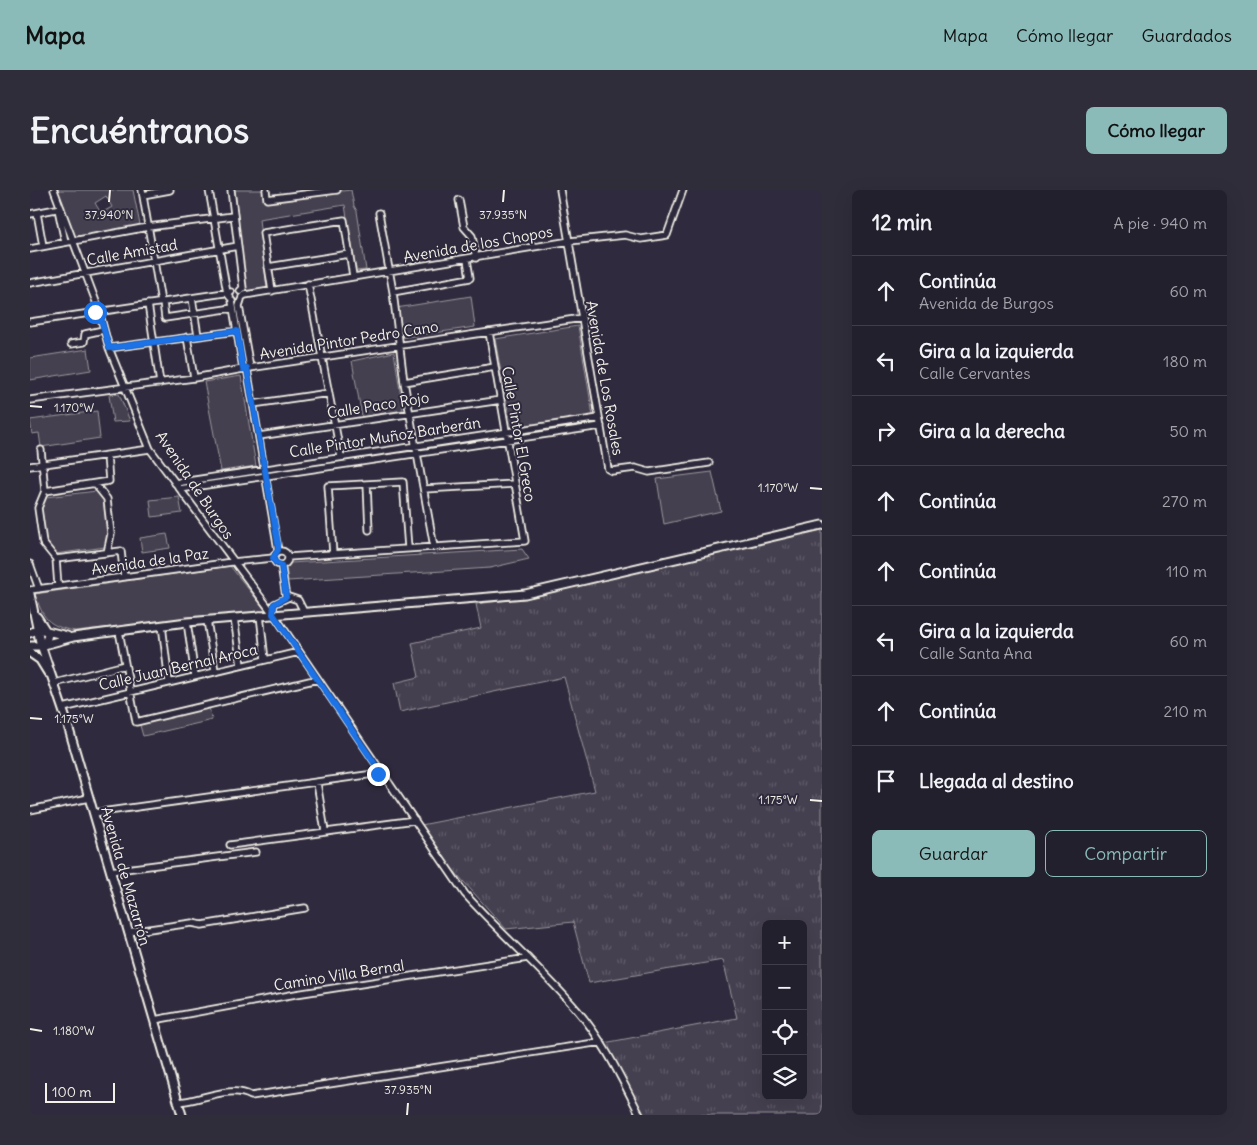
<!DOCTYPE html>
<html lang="es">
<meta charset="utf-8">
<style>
:root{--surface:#23202e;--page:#2f2d3a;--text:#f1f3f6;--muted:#a3a3aa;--line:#403e4a;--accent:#8bbbb9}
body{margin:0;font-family:Delius,sans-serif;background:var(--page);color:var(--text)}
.controls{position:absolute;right:15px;bottom:15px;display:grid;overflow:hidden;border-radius:8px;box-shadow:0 5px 20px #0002}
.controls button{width:45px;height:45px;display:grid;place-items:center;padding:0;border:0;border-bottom:1px solid var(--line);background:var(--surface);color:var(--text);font:25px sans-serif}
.scale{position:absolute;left:15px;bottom:12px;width:70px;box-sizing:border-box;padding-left:5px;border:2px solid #f4f1e8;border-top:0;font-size:14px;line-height:18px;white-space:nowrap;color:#f4f1e8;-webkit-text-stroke:4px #2f2a3d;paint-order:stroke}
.stop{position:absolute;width:15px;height:15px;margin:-11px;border:4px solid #1a73e8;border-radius:50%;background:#fff}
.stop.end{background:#1a73e8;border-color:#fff;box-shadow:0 1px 5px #0008}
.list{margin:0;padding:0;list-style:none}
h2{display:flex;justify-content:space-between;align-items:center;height:65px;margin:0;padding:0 20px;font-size:21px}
h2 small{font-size:16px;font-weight:400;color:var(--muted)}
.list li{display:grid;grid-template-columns:32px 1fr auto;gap:15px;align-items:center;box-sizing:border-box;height:70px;padding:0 20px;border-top:1px solid var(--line)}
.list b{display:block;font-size:19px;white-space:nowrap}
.list p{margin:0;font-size:16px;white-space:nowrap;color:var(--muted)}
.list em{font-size:16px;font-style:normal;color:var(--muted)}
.actions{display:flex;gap:10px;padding:15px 20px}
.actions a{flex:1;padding:11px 0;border:1px solid var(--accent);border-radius:8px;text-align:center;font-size:18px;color:var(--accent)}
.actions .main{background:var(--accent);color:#111}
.icon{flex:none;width:28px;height:28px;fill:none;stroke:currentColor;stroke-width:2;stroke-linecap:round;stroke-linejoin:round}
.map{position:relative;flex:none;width:792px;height:925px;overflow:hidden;border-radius:8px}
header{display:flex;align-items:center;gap:30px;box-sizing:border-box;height:70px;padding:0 25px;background:var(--accent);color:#111}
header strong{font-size:24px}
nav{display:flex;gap:28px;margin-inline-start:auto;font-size:18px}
.intro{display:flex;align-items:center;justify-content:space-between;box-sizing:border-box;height:120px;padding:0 30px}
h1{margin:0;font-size:35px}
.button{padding:12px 22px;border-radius:8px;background:var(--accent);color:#111;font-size:18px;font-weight:700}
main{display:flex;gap:30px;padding:0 30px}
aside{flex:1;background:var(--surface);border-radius:8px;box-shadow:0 5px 20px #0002}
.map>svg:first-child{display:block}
</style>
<header>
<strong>Mapa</strong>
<nav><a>Mapa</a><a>Cómo llegar</a><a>Guardados</a></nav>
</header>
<div class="intro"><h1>Encuéntranos</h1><a class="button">Cómo llegar</a></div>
<main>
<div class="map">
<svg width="792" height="925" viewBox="0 0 792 925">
<defs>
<pattern id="grass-tufts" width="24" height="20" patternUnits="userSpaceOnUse" patternTransform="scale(1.25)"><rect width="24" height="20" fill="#454050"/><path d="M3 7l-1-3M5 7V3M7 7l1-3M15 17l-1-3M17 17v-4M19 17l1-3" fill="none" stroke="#605c69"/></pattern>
</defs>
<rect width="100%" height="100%" fill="#2f2a3d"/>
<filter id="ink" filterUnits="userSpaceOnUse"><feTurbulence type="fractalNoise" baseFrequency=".02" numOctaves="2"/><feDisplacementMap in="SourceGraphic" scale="10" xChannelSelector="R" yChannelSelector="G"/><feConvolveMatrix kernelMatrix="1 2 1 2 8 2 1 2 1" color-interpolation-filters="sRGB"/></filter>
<g filter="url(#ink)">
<path fill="url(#grass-tufts)" stroke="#9c989c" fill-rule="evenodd" d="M567,230L568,234L479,247V244Z
M473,245L474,248L388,261V257Z
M383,258V262L236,283V281Z
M231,281V285L151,297L148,294Z
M792,337V925H610L574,853L707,828L693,770L559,793L543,732L476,739L417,673L391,635L565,601L534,487L370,522L364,493L389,487L382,453L451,438L446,414L502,407ZM736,734H773V906H736Z"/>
<path fill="#454050" stroke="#9c989c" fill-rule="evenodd" d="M26,0H103L110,35L44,47ZM76,6L82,17L71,23L65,13Z
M205,0H234L235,10L321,0L324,16L327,21L336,80L325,81L315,15L229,29L237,99L215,102Z
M441,106L445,137L370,148L366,118Z
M548,136L563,226L481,238L465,149Z
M58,159L61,180L0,190V168Z
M364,162L373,220L332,227L322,171Z
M211,186L226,276L191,281L174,192Z
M89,204L100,231L83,232L79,205Z
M67,221L70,248L11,257L9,243L2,244L0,230Z
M682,282L691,321L634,334L627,289Z
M67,301L76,310L80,344L75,357L25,364L15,352L10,318L16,307Z
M149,307L152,323L122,327L120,310Z
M137,344L140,358L112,362L110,348Z
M492,359L499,369L460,378L258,391L256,377L260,373Z
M200,376L236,421L45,441C17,436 13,428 5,404Z
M179,517L182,530L113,546L109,532Z"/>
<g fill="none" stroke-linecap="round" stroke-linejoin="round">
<defs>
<path id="minor" d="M24,0L68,117L79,158L120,259L247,429L435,704C471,744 512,779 547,820C574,851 591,888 610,925
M112,0L131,112
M179,0L197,103L200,107
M201,0L213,98L210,101
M236,0L237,9L307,0
M530,0L578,279L582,281L605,278L619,282L679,273
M113,5L140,0
M429,10L434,37L442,46L446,68
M28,19L35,52
M7,23L13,56
M349,23L363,102L374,192L404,357
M0,24L31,18
M0,59L118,37L203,26
M238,77L319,64
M0,93L208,56
M278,94L311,267
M242,101L233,43L314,30L323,86
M363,102L440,88L437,69
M212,107L215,105L540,51L595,45L611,49L637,45L653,0
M162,108L168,146
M211,110L209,116L220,178
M202,111L213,179
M133,112L135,128L203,118
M118,114L130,193
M0,132L201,102
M157,147L164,188
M41,154L54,152L55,144L73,140
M79,158L207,141
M217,178L248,360
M374,192L465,177
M0,210L164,188L213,179L552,128
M223,214L299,203
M229,246L471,210
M11,260L15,301L8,318L13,353L26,369L28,396
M0,276L120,259
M145,293L569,228
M65,294L77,309L81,344L77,363
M337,294L339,340
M150,299L571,236
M394,299L485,294
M15,301L79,291L77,266
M244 368a7 7 0 1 1 14 0a7 7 0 1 1-14 0Z
M303,364L298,296L373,292L378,358
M258,367L495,351L459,142
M26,369L91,361L94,387
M0,374L9,399
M251,375L256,407
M0,400L202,372L243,368
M243,422L244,414L259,407L268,410L274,422
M230,425L235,470
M204,428L211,475
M177,430L185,481
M157,432L165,486
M132,435L139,492
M89,441L106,532L288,489
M25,493L95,475
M33,518L269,462
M287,593L295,641
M0,620L59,608
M64,623L351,583
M200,655L385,630
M80,681L226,662
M98,742L162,733L172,735L275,718
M124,830L266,804L498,768
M148,912C170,911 201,894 221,906L571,852"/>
<path id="major" d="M0,404L10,452L36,529L152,925
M7,427L18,444L15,455
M0,443L9,439L37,446
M0,456H10L43,447L157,432L495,404L792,335
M0,463L10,470L18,483"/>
</defs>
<use href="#minor" stroke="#f4f1e8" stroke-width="9"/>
<use href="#major" stroke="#f4f1e8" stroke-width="11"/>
<use href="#minor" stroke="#2f2a3d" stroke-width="5.5"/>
<use href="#major" stroke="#2f2a3d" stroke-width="7"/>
</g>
</g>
<g fill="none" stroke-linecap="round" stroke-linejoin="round" filter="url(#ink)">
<path stroke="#1a73e8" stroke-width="6" d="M65,122L69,121L79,158L207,141L213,179L217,178L218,185L248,353V360L243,368L246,373L251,375L256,407L244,414L243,424L351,583L348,584"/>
</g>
<path fill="none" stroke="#f4f1e8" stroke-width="2" d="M79,12L80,0M473,12L474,0M0,216L12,217M780,298L792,299M0,528L12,529M780,610L792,611M0,839L12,841M377,925L378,913"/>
<g text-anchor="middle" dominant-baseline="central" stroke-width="4" stroke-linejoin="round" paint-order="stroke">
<g font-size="15" fill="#f4f1e8" stroke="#2f2a3d">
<text transform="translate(448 54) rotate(-10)">Avenida de los Chopos</text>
<text transform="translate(102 62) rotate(-10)">Calle Amistad</text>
<text transform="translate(319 150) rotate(-9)">Avenida Pintor Pedro Cano</text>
<text transform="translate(575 188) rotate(80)">Avenida de Los Rosales</text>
<text transform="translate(348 215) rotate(-9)">Calle Paco Rojo</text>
<text transform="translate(489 244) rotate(80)">Calle Pintor El Greco</text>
<text transform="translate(355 247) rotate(-9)">Calle Pintor Muñoz Barberán</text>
<text transform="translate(165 295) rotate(56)">Avenida de Burgos</text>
<text transform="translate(120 371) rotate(-8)">Avenida de la Paz</text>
<text transform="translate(148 477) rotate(-13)">Calle Juan Bernal Aroca</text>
<text transform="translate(96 686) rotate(74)">Avenida de Mazarrón</text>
<text transform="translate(309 785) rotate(-9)">Camino Villa Bernal</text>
</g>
</g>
<g font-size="12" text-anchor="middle" fill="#f4f1e8" stroke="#2f2a3d" stroke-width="4" stroke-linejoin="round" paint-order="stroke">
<text x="79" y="29">37.940°N</text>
<text x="473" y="29">37.935°N</text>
<text x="44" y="222">1.170°W</text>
<text x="748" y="302">1.170°W</text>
<text x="44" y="533">1.175°W</text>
<text x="748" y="614">1.175°W</text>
<text x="44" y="845">1.180°W</text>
<text x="378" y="904">37.935°N</text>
</g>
</svg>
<div class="controls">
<button>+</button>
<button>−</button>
<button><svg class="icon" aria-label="locate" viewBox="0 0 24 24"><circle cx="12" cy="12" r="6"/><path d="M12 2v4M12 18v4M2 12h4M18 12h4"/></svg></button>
<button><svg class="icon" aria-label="layers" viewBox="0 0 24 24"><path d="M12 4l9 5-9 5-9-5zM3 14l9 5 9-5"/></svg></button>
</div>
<div class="scale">100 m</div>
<div class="stop" style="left:65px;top:122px"></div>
<div class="stop end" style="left:348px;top:584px"></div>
</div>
<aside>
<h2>12 min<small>A pie · 940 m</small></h2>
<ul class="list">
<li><svg class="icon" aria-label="ahead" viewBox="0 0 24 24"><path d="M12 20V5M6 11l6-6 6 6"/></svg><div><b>Continúa</b><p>Avenida de Burgos</p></div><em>60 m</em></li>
<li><svg class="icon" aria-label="left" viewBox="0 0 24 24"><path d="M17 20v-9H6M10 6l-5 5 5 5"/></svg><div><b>Gira a la izquierda</b><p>Calle Cervantes</p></div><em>180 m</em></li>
<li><svg class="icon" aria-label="right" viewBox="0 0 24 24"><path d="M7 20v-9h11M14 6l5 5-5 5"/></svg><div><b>Gira a la derecha</b></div><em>50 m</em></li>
<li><svg class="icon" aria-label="ahead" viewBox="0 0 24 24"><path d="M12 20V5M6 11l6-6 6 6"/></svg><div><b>Continúa</b></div><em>270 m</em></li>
<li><svg class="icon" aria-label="ahead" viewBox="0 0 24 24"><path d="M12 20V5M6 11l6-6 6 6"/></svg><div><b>Continúa</b></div><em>110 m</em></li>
<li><svg class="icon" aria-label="left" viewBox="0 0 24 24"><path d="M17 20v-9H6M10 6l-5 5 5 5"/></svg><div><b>Gira a la izquierda</b><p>Calle Santa Ana</p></div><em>60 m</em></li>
<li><svg class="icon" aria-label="ahead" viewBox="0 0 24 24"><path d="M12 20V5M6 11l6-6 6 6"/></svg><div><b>Continúa</b></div><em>210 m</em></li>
<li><svg class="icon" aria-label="arrive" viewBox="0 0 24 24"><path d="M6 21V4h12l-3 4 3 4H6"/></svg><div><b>Llegada al destino</b></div></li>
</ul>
<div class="actions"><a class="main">Guardar</a><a>Compartir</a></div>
</aside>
</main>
